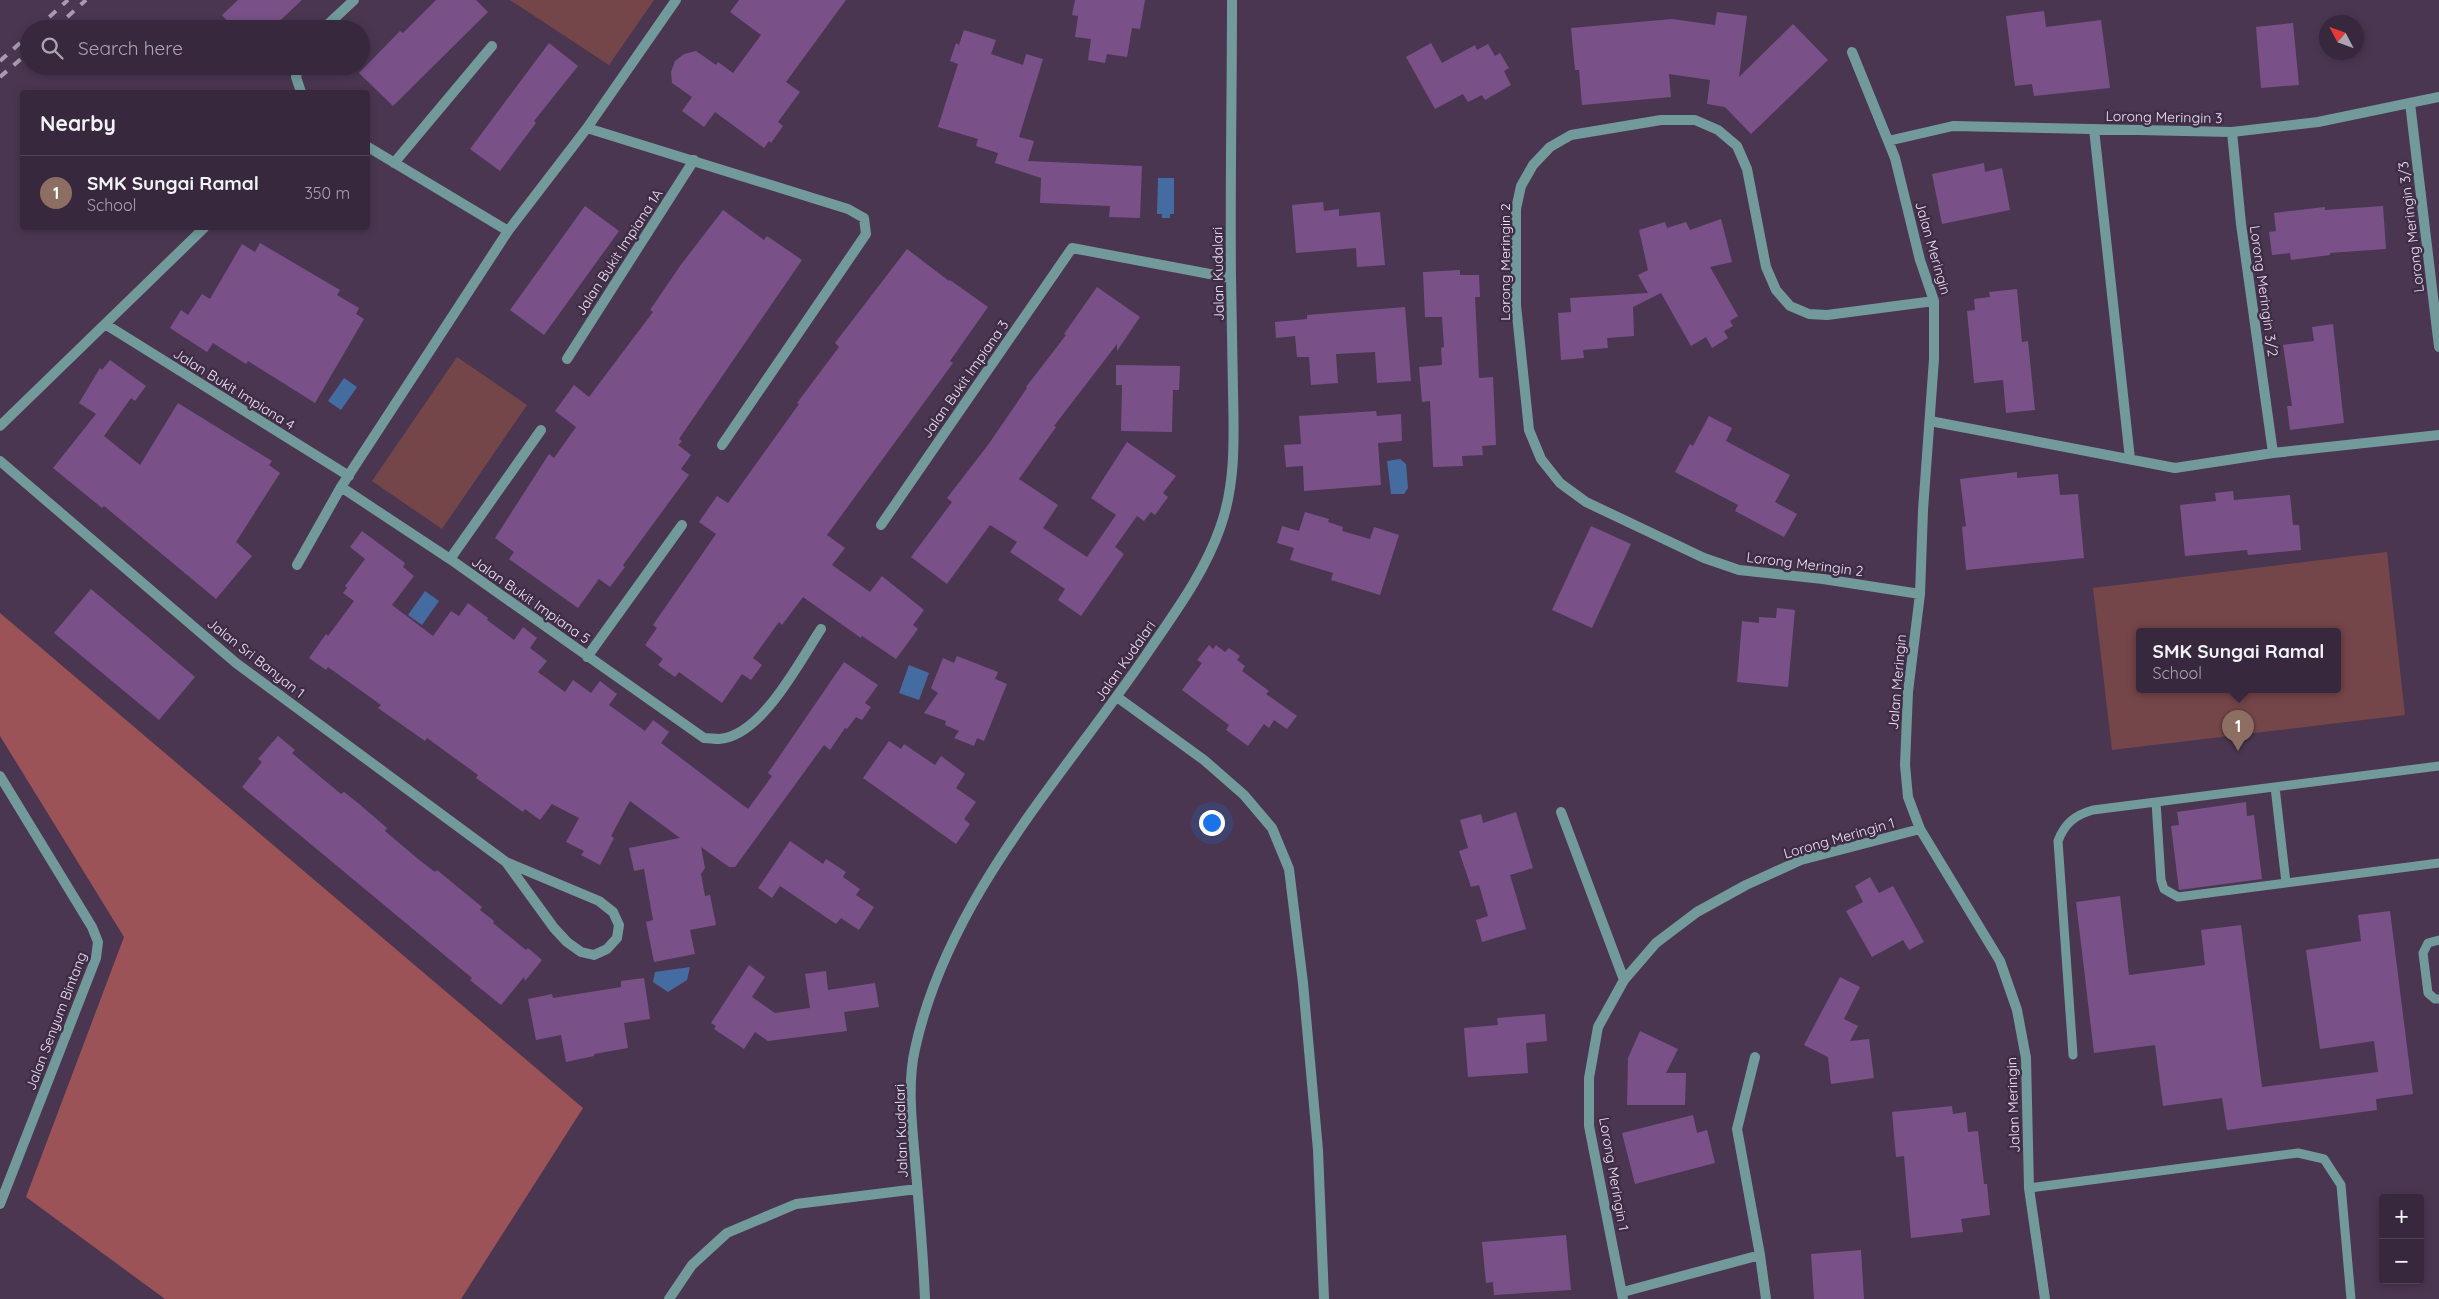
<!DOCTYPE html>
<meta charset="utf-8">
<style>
:root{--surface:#38283d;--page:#433448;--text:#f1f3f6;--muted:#aba6b0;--line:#524457;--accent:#7dd154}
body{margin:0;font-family:Quicksand,sans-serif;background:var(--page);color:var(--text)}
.controls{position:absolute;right:15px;bottom:15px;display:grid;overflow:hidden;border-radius:5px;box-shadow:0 2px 8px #0003}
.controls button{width:45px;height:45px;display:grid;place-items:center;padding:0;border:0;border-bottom:1px solid var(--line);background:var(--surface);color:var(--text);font:25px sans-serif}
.compass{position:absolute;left:2319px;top:15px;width:45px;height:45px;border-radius:50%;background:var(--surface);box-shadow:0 2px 8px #0003;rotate:311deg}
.you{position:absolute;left:1211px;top:822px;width:18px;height:18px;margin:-12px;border:4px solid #fff;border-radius:50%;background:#1a73e8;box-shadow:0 0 0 8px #1a73e833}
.badge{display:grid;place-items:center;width:32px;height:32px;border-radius:50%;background:var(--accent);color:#fff;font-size:16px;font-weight:700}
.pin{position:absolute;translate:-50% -41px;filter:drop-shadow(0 1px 2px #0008)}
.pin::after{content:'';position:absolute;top:26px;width:18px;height:15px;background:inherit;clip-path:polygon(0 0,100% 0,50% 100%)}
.popup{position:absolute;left:2136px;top:628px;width:205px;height:65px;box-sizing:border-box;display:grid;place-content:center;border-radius:5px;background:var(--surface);filter:drop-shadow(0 1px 4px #0005);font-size:16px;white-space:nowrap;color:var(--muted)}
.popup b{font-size:19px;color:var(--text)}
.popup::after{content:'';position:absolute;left:50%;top:100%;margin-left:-10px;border:10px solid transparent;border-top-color:var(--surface)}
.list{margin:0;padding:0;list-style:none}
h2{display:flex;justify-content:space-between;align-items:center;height:65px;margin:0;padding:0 20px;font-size:21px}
h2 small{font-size:16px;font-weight:400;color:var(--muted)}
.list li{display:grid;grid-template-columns:32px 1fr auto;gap:15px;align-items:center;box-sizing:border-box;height:75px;padding:0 20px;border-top:1px solid var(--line)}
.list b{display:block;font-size:19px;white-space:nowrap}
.list p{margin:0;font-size:16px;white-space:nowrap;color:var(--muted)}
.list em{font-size:16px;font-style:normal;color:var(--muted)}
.icon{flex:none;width:28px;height:28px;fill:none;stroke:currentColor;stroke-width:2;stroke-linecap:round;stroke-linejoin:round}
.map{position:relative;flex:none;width:2439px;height:1299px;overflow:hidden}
.search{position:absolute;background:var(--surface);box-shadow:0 2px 8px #0003;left:20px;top:20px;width:350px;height:55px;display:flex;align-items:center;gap:12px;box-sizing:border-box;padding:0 18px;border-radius:28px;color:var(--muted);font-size:19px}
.panel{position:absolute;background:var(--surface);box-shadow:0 2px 8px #0003;left:20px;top:90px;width:350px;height:140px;border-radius:5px}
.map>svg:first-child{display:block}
</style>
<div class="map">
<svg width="2439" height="1299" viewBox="0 0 2439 1299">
<rect width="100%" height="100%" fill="#4a3651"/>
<path fill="#754649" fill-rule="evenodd" d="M510,0H654L609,65Z
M457,357L527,405L442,529L372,481Z
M2387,552L2405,715L2112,750L2093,588ZM2139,632H2337V690H2139Z"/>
<path fill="#9b5358" d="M0,613L583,1108L461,1299H165L26,1197L124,937L0,736Z"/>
<path fill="#456ca1" d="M1158,178H1174V214H1170V218H1162V214H1157Z
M344,378L357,387L341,410L328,401Z
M1400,459L1406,464L1408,488L1404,494H1391L1387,461Z
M425,591L439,601L422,625L408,615Z
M909,665L929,673L919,700L899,693Z
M690,967L687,980L668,992L653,982L655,972Z"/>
<path fill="#795188" d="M238,0H302L271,29H235L222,15Z
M436,0H476L488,12L393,106L359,73L400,31L403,33Z
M739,0H846L786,82L800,92L778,122L783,126L771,143L769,141L764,148L715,112L704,127L682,111L692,97L672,83L671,72L675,61L684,54L696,51L716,65L718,62L733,73L761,35L730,12Z
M1075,0H1145L1140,29L1132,28L1127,57L1107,54L1105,63L1088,60L1091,39L1075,37L1078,16L1072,15Z
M2044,11L2046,27L2101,20L2110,88L2034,96L2032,84L2015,86L2006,16Z
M1717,12L1747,16L1739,77L1793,24L1828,60L1751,134L1725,107L1707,104L1710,80L1669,74L1671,97L1582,105L1579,70H1575L1571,28L1672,19L1715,25Z
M2293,23L2299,85L2261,88L2256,27Z
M964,30L996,40L991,54L1023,65L1026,54L1043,59L1019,137L1034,141L1028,161L1142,166L1140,218L1109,217L1110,206L1040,203L1041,178L995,163L998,153L976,146L978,139L938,127L958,64L950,61L956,43L959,45Z
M549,43L578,66L534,121L536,123L500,171L470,149Z
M1431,43L1442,63L1475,45L1477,50L1488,44L1495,56L1500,53L1509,68L1504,71L1511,85L1485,100L1482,95L1468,102L1463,94L1435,109L1406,57Z
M1984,163L1985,172L2002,168L2010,210L1942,224L1932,174Z
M1323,202L1324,211L1339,209V216L1380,212L1385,265L1357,267L1356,248L1296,253L1292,205Z
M585,206L619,231L544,335L510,310Z
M2383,206L2386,249L2330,253V255L2291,260L2290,253L2272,255L2269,232L2276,231L2274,213L2325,207V210Z
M723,210L764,240L767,236L802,260L679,439L682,441L678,445L691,455L681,469L689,475L623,565L625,567L610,587L599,579L578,608L509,559L514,552L495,538L549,454L554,458L576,427L555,411L574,385L589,397L653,312L650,310L680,266Z
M1721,219L1732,262L1710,267L1738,316L1730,321L1733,326L1724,331L1728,338L1712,348L1706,337L1691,346L1661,293L1633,307L1634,336L1607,338L1608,348L1583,350L1584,358L1561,360L1558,313L1571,312L1570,298L1648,293L1638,275L1648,270L1639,230L1665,222L1667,228L1686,222L1690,230Z
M260,243L340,290L337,295L359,308L356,314L364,319L315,403L248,361L246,364L213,343L207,352L170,328L181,310L188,315L202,294L210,299L242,244L255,252Z
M907,249L949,281L950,280L988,307L950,361L953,363L827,535L845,548L832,565L870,592L882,576L924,610L913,625L918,629L896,659L862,636L861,638L803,597L782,625L779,622L753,658L762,665L751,680L742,674L722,703L679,672L675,677L658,665L663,659L645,645L657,628L653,625L716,534L699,522L717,496L728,503L799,404L797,403L839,347L835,343Z
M1460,270V275H1479L1480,297H1475L1479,378L1493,377L1496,445L1482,446L1483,455L1462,456L1463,466L1433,467L1430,401L1422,402L1419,367L1442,365L1441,348L1444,347L1442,317H1425L1423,272Z
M1097,287L1140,317L1117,351V344L1054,426L1056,427L1019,479L1058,505L1043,528L1087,557L1116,515L1091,498L1127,442L1176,476L1163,493L1168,497L1155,515L1151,512L1144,521L1137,516L1115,547L1124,554L1081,616L1058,600L1065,589L1010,552L1017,542L990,525L947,584L911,557L952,502L947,498L988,445L1027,388L1026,387L1066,335L1064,334Z
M2017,289L2022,342L2028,341L2035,410L2006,413L2003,380L1974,383L1967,311L1975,310L1974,299L1990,297L1989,292Z
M1405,307L1411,381L1377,383L1375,352L1336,354L1338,383L1311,385L1309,357H1297L1295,336L1276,338L1275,322L1307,319V315Z
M2333,324L2344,423L2290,430L2287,406H2292L2283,345L2314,341L2312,327Z
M110,360L146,386L135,401L131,398L104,436L140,465L178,403L272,461L269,465L280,473L236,542L252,556L216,599L104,506L102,508L53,468L96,414L79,403L100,368L102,370Z
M1116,365L1180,366L1179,390H1173L1172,432L1121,431L1122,385H1116Z
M1376,411L1377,416L1401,414L1402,441L1378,443L1381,485L1304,491L1303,466L1286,467L1284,445L1301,444L1299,416Z
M1709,416L1732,428L1726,441L1790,475L1775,502L1797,514L1784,537L1735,511L1738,505L1675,472L1690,444L1693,446Z
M2017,472V478L2058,474L2060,495L2078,494L2084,558L1966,570L1962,527L1966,526L1960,479Z
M2233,491L2234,500L2290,495L2293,525H2299L2301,550L2248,555L2247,550L2185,556L2180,505L2216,501L2215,493Z
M1305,512L1329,519L1328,522L1343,527L1342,531L1370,539L1374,527L1399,535L1380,595L1331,580L1333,573L1290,560L1294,548L1277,543L1282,526L1299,531Z
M1591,526L1631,544L1592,628L1552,610Z
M362,531L405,563L403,567L414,576L392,605L433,636L451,611L459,616L468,603L488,618L487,620L514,640L523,627L537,638L530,648L547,661L538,672L565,692L573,680L591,693L600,681L617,694L609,705L645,731L653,720L669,732L661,743L748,809L772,776L768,773L844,662L878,685L865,703L871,707L862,720L856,717L847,729L845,728L830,750L824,745L735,867H729L701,847L705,868L701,874L705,896L710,895L716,925L690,930L695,954L654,962L646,922L653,920L644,869L634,871L629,848L680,838L630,801L611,836L614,838L600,865L581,855L584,851L566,842L579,818L552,804L540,820L525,809L523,812L476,778L478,775L427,738L425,741L378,708L381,705L328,667L326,670L309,658L326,634L328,636L354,601L343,593L347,588L345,586L365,559L350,547Z
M91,589L195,677L159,720L54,633Z
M1777,608L1795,610L1788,687L1737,682L1742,621L1759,623V617L1776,618Z
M1209,645L1213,649L1216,645L1225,652L1229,648L1240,656L1237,660L1245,666L1242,671L1269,691L1266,694L1297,716L1287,729L1274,720L1269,728L1264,724L1248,746L1226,730L1229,725L1182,690L1202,663L1197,660Z
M957,656L998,672L995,679L1007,684L984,741L977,738L974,746L954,738L959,731L945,725L946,721L924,713L938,693L931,688L943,658L954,663Z
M278,736L295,750L292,753L306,765L341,794L344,792L358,803L387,828L385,831L418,859L435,872L437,870L482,907L480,910L494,921L493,923L526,950L528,948L542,960L525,981L524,977L501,1005L470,980L472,978L242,787L262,762L258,759Z
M889,741L901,749L904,744L935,765L941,756L965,774L956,788L976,802L964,819L970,824L956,844L863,778Z
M2246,802L2247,816L2254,815L2262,879L2179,890L2171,826L2179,825L2177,812Z
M1516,812L1533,868L1510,875L1526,929L1482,942L1476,920L1488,916L1479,885L1471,887L1459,851L1468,848L1460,820L1481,814L1483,823Z
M790,841L823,864L826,859L846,872L843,877L860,889L856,895L874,907L859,930L841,918L836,924L780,886L772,898L758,888Z
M1870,877L1879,893L1893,886L1924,942L1909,950L1903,940L1872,957L1846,911L1863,902L1855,886Z
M2120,896L2129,975L2205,965L2201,930L2241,925L2262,1087L2378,1072L2374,1041L2320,1049L2306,950L2361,941L2358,915L2390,911L2413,1094L2376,1099L2377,1110L2227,1130L2222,1098L2163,1106L2155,1045L2094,1053L2076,902Z
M749,965L765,977L752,997L775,1013L810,1008L805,974L826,971L828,990L875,983L879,1007L844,1012L847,1031L768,1041L755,1032L744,1049L714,1029L716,1026L711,1023Z
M1840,977L1860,987L1844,1019L1858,1026L1850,1041L1869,1039L1874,1078L1831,1084L1828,1057L1804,1045Z
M644,978L650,1019L624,1023L628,1048L594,1054V1056L566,1062L561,1035L536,1040L528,999L552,994L553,998L621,987V981Z
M1545,1014L1547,1041L1526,1043L1528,1073L1468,1077L1464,1028L1498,1025L1497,1018Z
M1640,1031L1678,1049L1666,1073H1686L1685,1105H1627L1628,1058Z
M1952,1106L1953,1114L1966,1112L1968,1132L1978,1131L1984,1184H1987L1990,1215L1961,1219L1963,1232L1911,1238L1904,1156L1896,1157L1892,1112Z
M1693,1115L1697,1133L1707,1130L1715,1163L1635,1184L1622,1133Z
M1566,1235L1571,1290L1494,1295L1493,1282L1486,1283L1482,1242Z
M1861,1250L1864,1299H1814L1811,1254Z"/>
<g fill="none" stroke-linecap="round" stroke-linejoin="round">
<path stroke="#739a9a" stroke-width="9" d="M2275,787L2286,883
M2156,802L2161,880L2164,889L2178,897L2439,863
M2439,940L2428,943L2423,953L2428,993L2435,999H2439
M2073,1055L2058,841C2065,823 2075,815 2093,810L2439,766
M2029,1188L2298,1153L2324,1159L2341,1185L2351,1299"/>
<path stroke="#739a9a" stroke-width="10" d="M323,29L354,0
M1852,52L1895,158L1920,260L1934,301V359L1923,510L1920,594L1908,692L1905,765L1908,797L1920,829L2000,961L2017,1010L2026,1058L2029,1188L2045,1299
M299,66L296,77L301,92
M2410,103L2439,347
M587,128L848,209L864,218L866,234L722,445
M2094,129L2130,459
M2232,132L2241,224L2273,453
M1888,141L1953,126L2232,132L2318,122L2439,97
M368,147L508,231
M394,163L492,46
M105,324L349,476
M567,359L694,160
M1930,421L2175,468L2273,453L2439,435
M0,426L204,228
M0,461L236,663L506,862L599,901L613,912L619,925L617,938L607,949L594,955L581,952L567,942L554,928L506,862
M341,487L450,559L704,738C709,738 714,739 719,739C762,736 799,662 821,629
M881,525L1072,248L1231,278
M450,559L541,430
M297,565L341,487L508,231L587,128L676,0
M1920,594L1823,579L1739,570L1704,558L1586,502L1560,483L1541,459L1529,430L1516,305V209L1521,186L1533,165L1550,147L1571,135L1661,120H1695L1718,130L1737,146L1747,169L1766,267L1776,290L1790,306L1809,314L1827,315L1934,301
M587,657L682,525
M1117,697L1204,760L1244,795L1272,828L1289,869L1303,983L1318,1150L1324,1299
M0,776L92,927L98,942L96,958L0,1204
M1561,812L1624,980
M1755,1057L1737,1129L1760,1255L1766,1299
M1623,1292L1760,1255
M669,1299L692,1265L727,1233L796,1204L917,1189
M925,1299C923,1252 919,1206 915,1160C912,1124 907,1084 915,1049C948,898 1061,779 1146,655C1173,615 1204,574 1220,528C1236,484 1234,437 1233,391C1232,353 1232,316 1231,279C1230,186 1232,93 1232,0
M1623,1299L1589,1126V1078L1598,1027L1624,980L1656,943L1697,912L1746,885L1801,860L1920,829"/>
<path stroke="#a99aaf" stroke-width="4" stroke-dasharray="9 9" stroke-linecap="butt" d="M36,29L68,0
M54,29L86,0
M0,61L29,35
M0,77L29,52"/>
</g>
<g text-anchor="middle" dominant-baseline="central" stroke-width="5" stroke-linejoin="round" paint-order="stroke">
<g font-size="14" fill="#f1e5f6" stroke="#3f2c46">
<text transform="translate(2164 117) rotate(1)">Lorong Meringin 3</text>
<text transform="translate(2411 227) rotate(-97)">Lorong Meringin 3/3</text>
<text transform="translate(1933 248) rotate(74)">Jalan Meringin</text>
<text transform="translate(619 252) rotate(-57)">Jalan Bukit Impiana 1A</text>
<text transform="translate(1505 262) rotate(-90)">Lorong Meringin 2</text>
<text transform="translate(1218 274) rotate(-91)">Jalan Kudalari</text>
<text transform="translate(2264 291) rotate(82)">Lorong Meringin 3/2</text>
<text transform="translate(965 379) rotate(-55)">Jalan Bukit Impiana 3</text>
<text transform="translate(234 389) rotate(32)">Jalan Bukit Impiana 4</text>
<text transform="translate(1805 564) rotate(7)">Lorong Meringin 2</text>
<text transform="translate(531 600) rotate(35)">Jalan Bukit Impiana 5</text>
<text transform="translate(256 658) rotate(38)">Jalan Sri Banyan 1</text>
<text transform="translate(1125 661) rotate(-55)">Jalan Kudalari</text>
<text transform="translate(1897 682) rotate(-85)">Jalan Meringin</text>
<text transform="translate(1839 838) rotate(-16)">Lorong Meringin 1</text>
<text transform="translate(56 1021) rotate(-69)">Jalan Senyum Bintang</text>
<text transform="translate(2013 1105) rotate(-92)">Jalan Meringin</text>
<text transform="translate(901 1131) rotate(-92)">Jalan Kudalari</text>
<text transform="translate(1614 1174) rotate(80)">Lorong Meringin 1</text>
</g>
</g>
</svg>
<div class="controls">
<button>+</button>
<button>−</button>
</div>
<svg class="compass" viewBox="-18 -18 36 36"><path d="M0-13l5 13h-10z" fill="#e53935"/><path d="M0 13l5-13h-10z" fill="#aba6b0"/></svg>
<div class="you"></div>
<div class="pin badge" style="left:2238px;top:751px;background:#8d6e63">1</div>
<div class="popup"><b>SMK Sungai Ramal</b>School</div>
<div class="search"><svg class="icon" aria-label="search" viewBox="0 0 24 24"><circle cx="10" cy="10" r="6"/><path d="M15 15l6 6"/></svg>Search here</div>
<section class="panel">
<h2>Nearby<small></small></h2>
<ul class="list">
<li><span class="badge" style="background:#8d6e63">1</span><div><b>SMK Sungai Ramal</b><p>School</p></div><em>350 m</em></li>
</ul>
</section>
</div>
